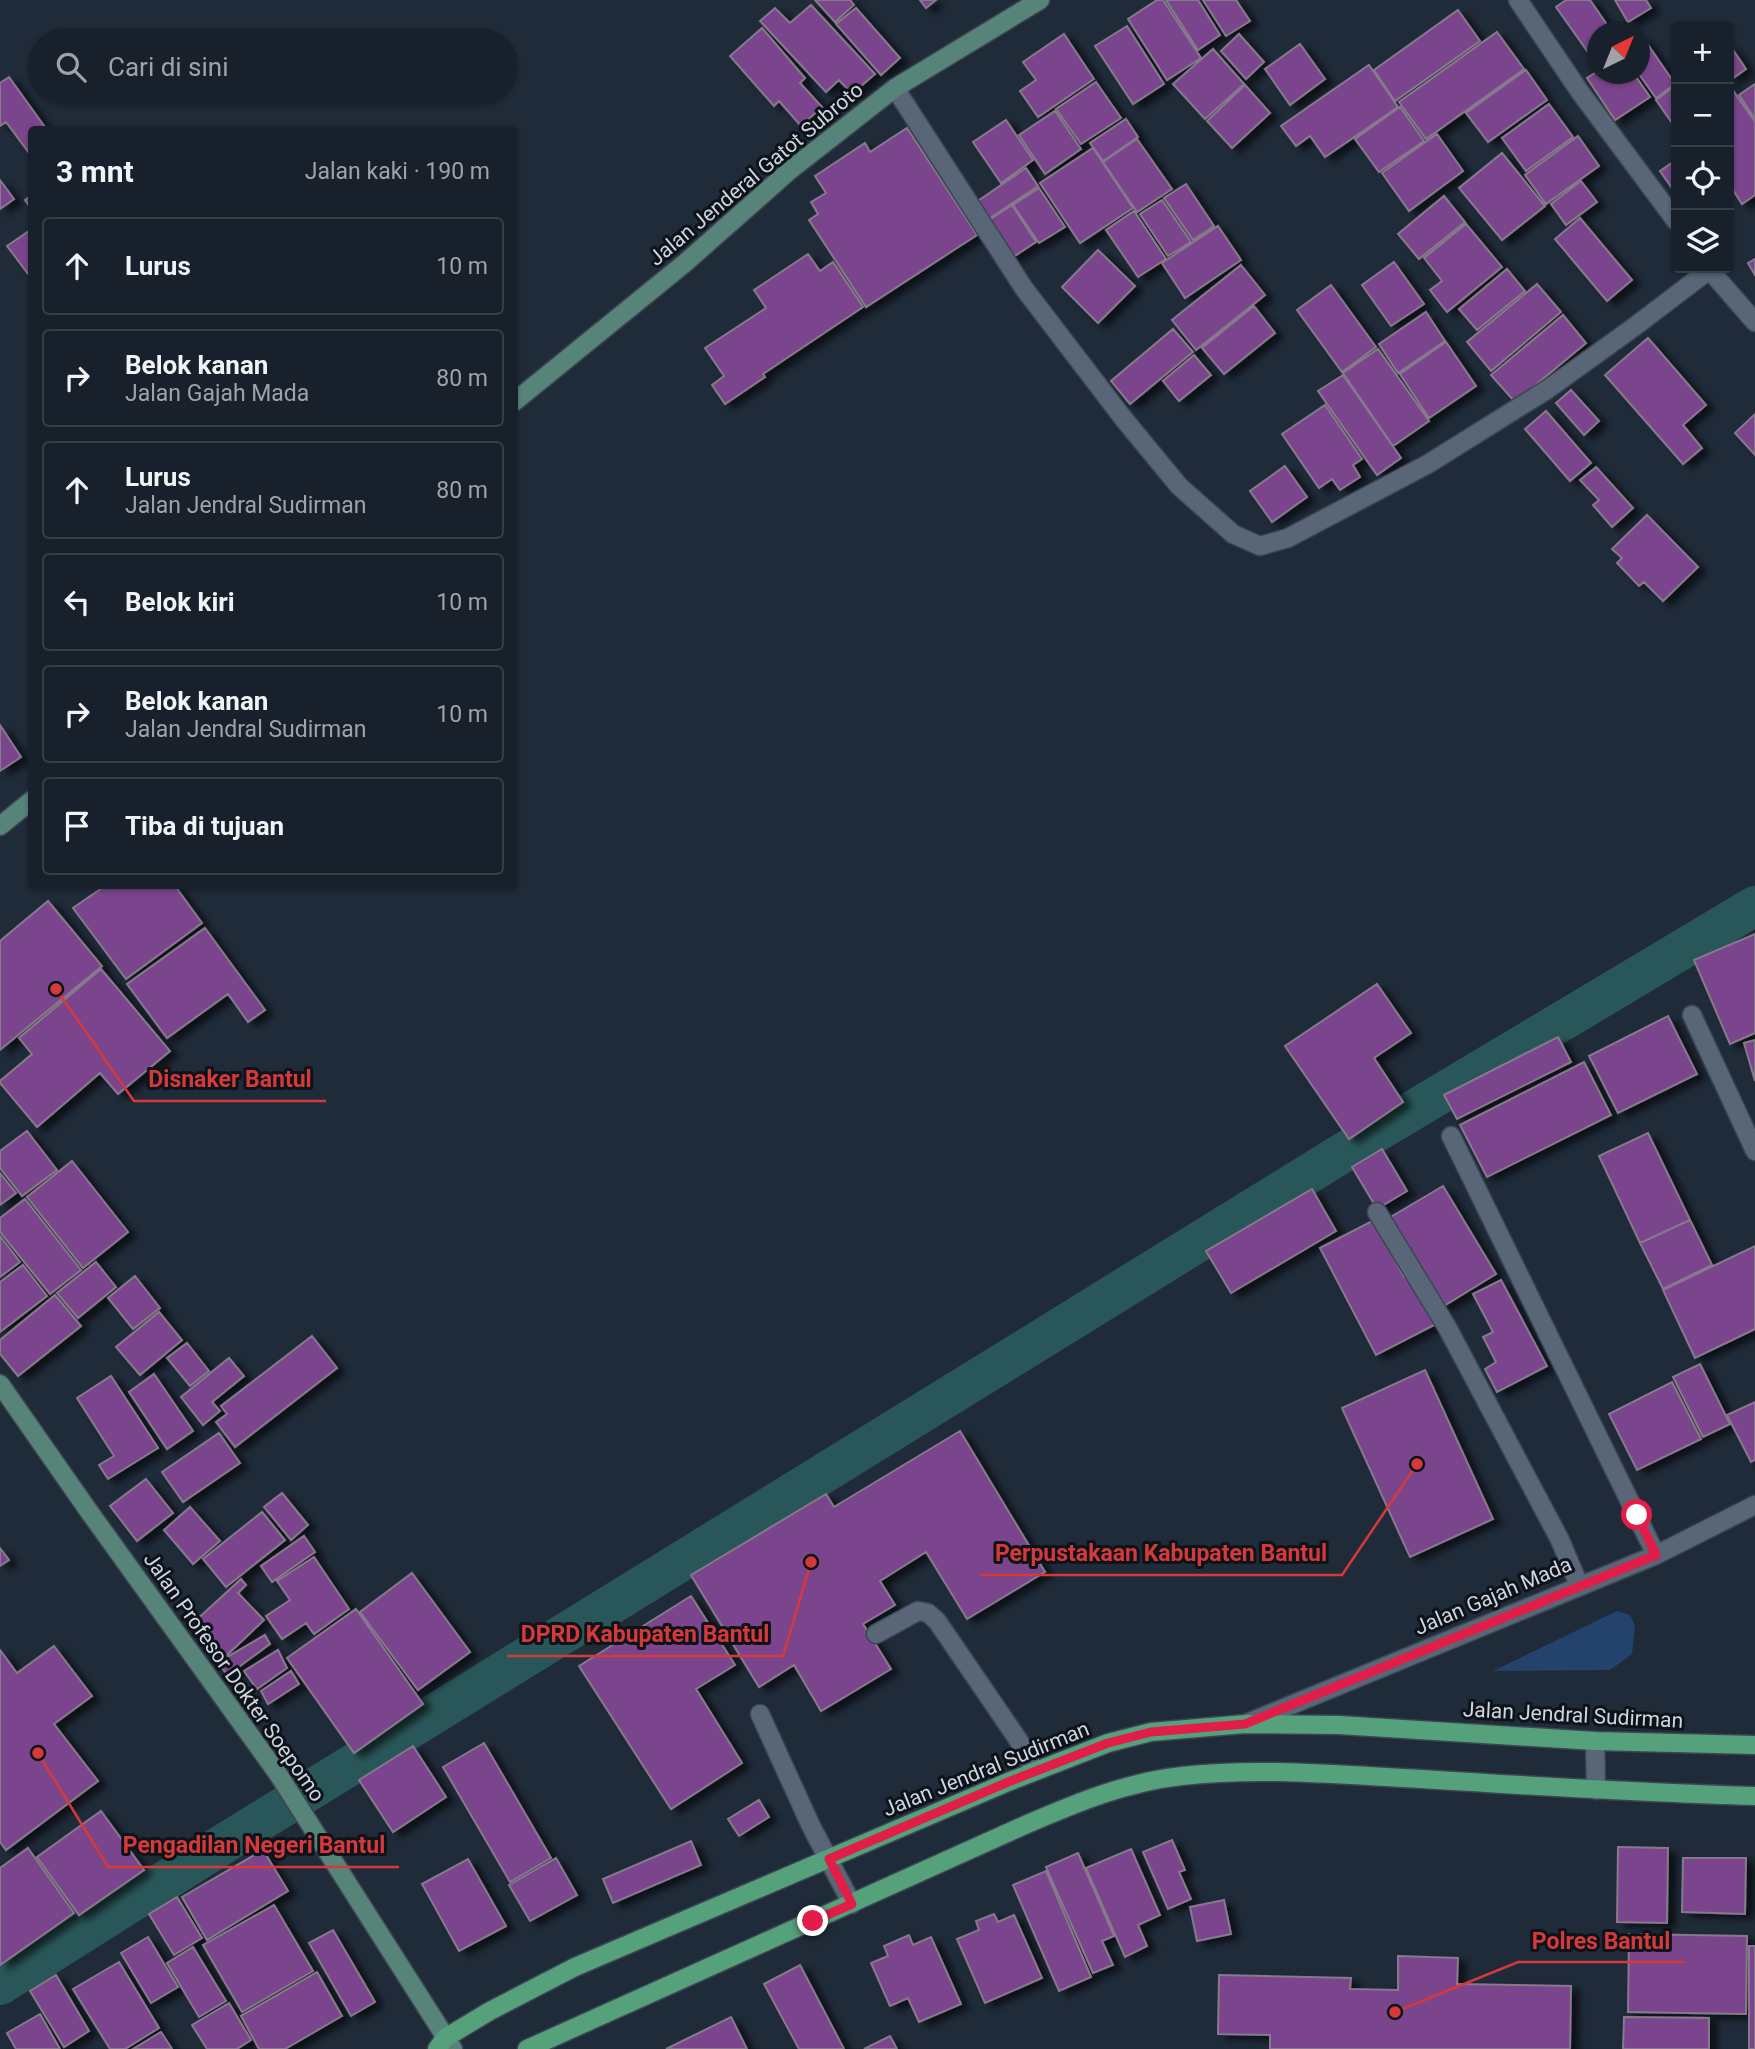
<!DOCTYPE html>
<html lang="id">
<meta charset="utf-8">
<style>
:root{--surface:#18202c;--page:#212834;--text:#f1f3f6;--muted:#9fa3a9;--line:#363e48}
body{margin:0;font-family:Roboto,sans-serif;background:var(--page);color:var(--text)}
.controls{position:absolute;right:21px;top:21px;display:grid;overflow:hidden;border-radius:7px;box-shadow:0 2px 5px #0004}
.controls button{width:63px;height:63px;display:grid;place-items:center;padding:0;border:0;border-bottom:2px solid var(--line);background:var(--surface);color:var(--text);font:35px sans-serif}
.compass{position:absolute;left:1587px;top:21px;width:63px;height:63px;border-radius:50%;background:var(--surface);box-shadow:0 2px 5px #0004;rotate:43deg}
.stop{position:absolute;width:21px;height:21px;margin:-16px;border:5px solid #e11d48;border-radius:50%;background:#fff}
.stop.end{background:#e11d48;border-color:#fff;box-shadow:0 2px 7px #0008}
.list{margin:0;padding:0;list-style:none}
h2{display:flex;justify-content:space-between;align-items:center;height:91px;margin:0;padding:0 28px;font-size:30px}
h2 small{font-size:23px;font-weight:400;color:var(--muted)}
.list li{display:grid;grid-template-columns:46px 1fr auto;gap:21px;align-items:center;box-sizing:border-box;height:98px;margin:0 14px 14px;padding:0 14px;border:2px solid var(--line);border-radius:7px}
.list b{display:block;font-size:26px;white-space:nowrap}
.list p{margin:0;font-size:23px;white-space:nowrap;color:var(--muted)}
.list em{font-size:23px;font-style:normal;color:var(--muted)}
.icon{flex:none;width:38px;height:38px;fill:none;stroke:currentColor;stroke-width:2;stroke-linecap:round;stroke-linejoin:round}
.map{position:relative;flex:none;width:1755px;height:2049px;overflow:hidden}
.search{position:absolute;background:var(--surface);box-shadow:0 2px 5px #0004;left:28px;top:28px;width:490px;height:77px;display:flex;align-items:center;gap:18px;box-sizing:border-box;padding:0 24px;border-radius:38px;color:var(--muted);font-size:26px}
.panel{position:absolute;background:var(--surface);box-shadow:0 2px 5px #0004;left:28px;top:126px;width:490px;height:763px;border-radius:7px}
.map>svg:first-child{display:block}
</style>
<div class="map">
<svg width="1755" height="2049" viewBox="0 0 1755 2049">
<defs>
<filter id="shadow"><feDropShadow dx="8" dy="4.5" stdDeviation="3.5" flood-color="#0009"/></filter>
</defs>
<rect width="100%" height="100%" fill="#202b3a"/>
<path fill="#24436c" d="M1617,1611L1630,1615L1635,1626L1632,1654L1610,1670L1493,1671Z"/>
<g fill="none" stroke-linecap="round" stroke-linejoin="round">
<path stroke="#295759" stroke-width="40" d="M0,1985L225,1843L1375,1133L1755,906"/>
</g>
<path fill="#7a448c" stroke="#87798c" stroke-width="2" filter="url(#shadow)" d="M815,0H850L854,5L835,22Z
M920,0H936L926,8Z
M1157,0H1163L1201,58L1167,80L1128,19Z
M1166,0H1198L1220,35L1198,50Z
M1203,0H1236L1250,21L1226,36Z
M1566,0H1590L1612,32H1598V49L1590,55L1556,7Z
M1615,0H1646L1651,8L1628,22Z
M811,5L875,74L852,94L839,80L826,92L760,21L775,8L790,23Z
M856,8L900,58L881,75L836,24Z
M1458,10L1480,41L1395,101L1374,70Z
M1127,26L1164,84L1133,104L1095,46Z
M762,28L805,78L800,83L822,107L801,126L779,101L774,106L730,56Z
M1497,32L1524,69L1426,139L1399,102Z
M1064,34L1094,79L1038,117L1020,91L1036,80L1023,62Z
M1239,34L1264,62L1246,79L1221,51Z
M1642,36L1675,84L1656,98L1639,74L1640,38Z
M1300,44L1325,79L1290,105L1265,69Z
M1729,44L1746,69L1729,81Z
M1213,49L1244,84L1205,119L1173,84Z
M1369,65L1398,107L1325,157L1310,136L1296,146L1281,126Z
M1526,70L1547,100L1488,142L1466,113Z
M1598,71V74H1634L1650,97L1615,120L1587,78Z
M9,77L47,130H32V157L6,122L0,126V83Z
M1096,82L1121,118L1081,144L1056,109Z
M1755,84V119L1739,95Z
M1245,85L1270,113L1232,148L1207,121Z
M1676,85V120L1672,123L1656,100Z
M1730,86L1755,122V195L1742,204L1729,184Z
M1549,104L1573,137L1526,171L1502,138Z
M1400,107L1424,141L1379,172L1355,139Z
M1055,111L1081,149L1045,174L1019,135Z
M1126,119L1138,137L1103,161L1090,143Z
M1006,120L1033,160L1001,183L973,142Z
M907,128L977,235L866,307L809,220L818,214L811,202L826,193L815,176L865,143L870,152Z
M1437,134L1463,171L1409,211L1382,173Z
M1578,136L1599,166L1546,204L1525,175Z
M1137,139L1172,189L1137,212L1103,162Z
M1093,148L1133,208L1080,243L1040,183Z
M1502,153L1545,206L1502,240L1459,188Z
M1676,160V194L1660,171Z
M1026,168L1038,186L984,222L972,205Z
M0,180L14,199L0,209Z
M1581,181L1597,202L1566,225L1551,204Z
M1186,184L1214,226L1193,240L1164,198Z
M1039,188L1065,227L1039,243L1013,205Z
M32,195V210L25,200Z
M1444,196L1465,222L1419,259L1398,234Z
M1162,200L1191,242L1168,256L1140,214Z
M1012,205L1036,242L1010,259L986,222Z
M1134,211L1166,259L1138,277L1106,230Z
M1580,218L1632,280L1607,301L1555,239Z
M1466,224L1502,267L1447,312L1430,290L1442,281L1424,258Z
M1218,226L1241,260L1185,298L1162,263Z
M32,229V279L7,246Z
M1098,250L1135,286L1098,323L1062,287Z
M808,254L820,271L833,262L863,307L763,374L765,377L725,404L712,385L724,376L705,348L766,308L754,290Z
M1755,259V275L1748,263Z
M1394,262L1424,304L1391,326L1362,285Z
M1241,265L1265,295L1196,350L1172,320Z
M1507,269L1525,291L1477,330L1459,309Z
M1537,284L1561,312L1491,371L1467,342Z
M1331,285L1376,347L1342,372L1297,310Z
M1254,306L1275,333L1224,374L1202,348Z
M1426,312L1445,341L1398,373L1379,344Z
M1563,315L1586,343L1515,402L1491,375Z
M1173,329L1193,352L1130,404L1111,381Z
M1648,338L1706,405L1683,425L1702,448L1683,464L1605,375Z
M1446,342L1476,386L1429,418L1400,374Z
M1378,349L1429,421L1393,446L1343,373Z
M1194,355L1211,375L1179,401L1163,381Z
M1343,375L1401,458L1377,475L1318,391Z
M1571,390L1599,421L1584,435L1556,403Z
M1325,405L1362,459L1353,465L1360,477L1340,490L1332,479L1319,488L1282,434Z
M1546,411L1591,463L1570,481L1525,429Z
M1755,414V455L1735,433Z
M1285,466L1307,497L1272,522L1250,491Z
M1596,467L1633,508L1612,527L1593,505L1599,500L1580,480Z
M1647,515L1698,567L1663,601L1644,582L1639,586L1617,563L1622,558L1612,549Z
M0,725L21,757L0,771Z
M105,886H175L202,923L126,979L73,908Z
M48,901L102,966L0,1050V941Z
M205,928L265,1010L248,1022L228,994L167,1038L127,984Z
M1755,934V1033L1730,1044L1694,960Z
M101,969L170,1051L118,1094L100,1073L37,1127L0,1083V1081L32,1054L19,1038Z
M1377,984L1411,1033L1374,1058L1403,1102L1349,1139L1285,1046Z
M1668,1016L1697,1074L1618,1113L1589,1056Z
M1558,1037L1571,1062L1457,1119L1444,1095Z
M1755,1040V1081L1744,1043Z
M1584,1062L1611,1115L1487,1177L1460,1125Z
M27,1131L57,1170L22,1196L0,1168V1151Z
M1648,1133L1690,1220L1640,1243L1599,1156Z
M1382,1149L1407,1191L1377,1209L1352,1167Z
M72,1161L128,1232L83,1268L27,1197Z
M0,1173L16,1193L0,1205Z
M1443,1186L1496,1274L1442,1307L1389,1218Z
M1312,1189L1336,1231L1231,1293L1206,1251Z
M25,1199L81,1270L50,1294L0,1232V1218Z
M1374,1220L1404,1277L1410,1274L1436,1324L1376,1355L1320,1248Z
M1690,1220L1712,1265L1663,1289L1640,1243Z
M0,1236L20,1262L0,1277Z
M1755,1246V1329L1695,1358L1663,1290Z
M96,1262L116,1287L78,1318L57,1293Z
M23,1265L47,1296L0,1332V1282Z
M135,1276L160,1308L133,1329L108,1298Z
M1501,1280L1547,1366L1497,1392L1485,1369L1496,1362L1483,1337L1493,1332L1473,1294Z
M55,1295L81,1326L18,1376L0,1354V1340Z
M159,1312L182,1340L140,1375L116,1347Z
M312,1336L337,1368L235,1447L216,1422L227,1414L221,1406Z
M187,1343L209,1371L190,1386L167,1358Z
M229,1358L244,1376L212,1402L220,1411L203,1425L181,1397Z
M1700,1364L1730,1424L1703,1437L1673,1377Z
M1425,1370L1493,1519L1410,1557L1342,1408Z
M154,1374L193,1431L167,1449L129,1392Z
M111,1376L158,1448L108,1479L99,1465L114,1456L77,1398Z
M1672,1382L1701,1439L1637,1470L1609,1414Z
M1755,1402V1460L1751,1462L1727,1415Z
M960,1431L1045,1572L967,1619L926,1552L880,1581L895,1605L863,1624L891,1669L821,1711L794,1665L759,1687L691,1575L826,1494L834,1507Z
M219,1433L240,1463L183,1502L162,1472Z
M146,1479L173,1513L137,1541L110,1506Z
M282,1493L308,1525L291,1540L264,1507Z
M190,1507L220,1541L193,1564L164,1530Z
M262,1512L285,1540L226,1587L203,1559Z
M304,1536L315,1552L272,1582L261,1566Z
M0,1548L9,1560L0,1566Z
M314,1557L349,1609L314,1634L306,1623L282,1639L266,1616L290,1600L277,1581Z
M412,1573L470,1652L418,1690L360,1612Z
M241,1579L246,1585L238,1593L264,1620L225,1657L193,1623Z
M691,1596L735,1665L696,1689L742,1763L671,1809L579,1666Z
M356,1609L423,1704L354,1753L287,1658Z
M265,1635L270,1644L228,1675L217,1663Z
M54,1646L92,1696L54,1724L98,1781L6,1850L0,1842V1650L17,1673Z
M278,1650L287,1668L257,1689L244,1671Z
M291,1671L299,1684L268,1704L261,1691Z
M484,1743L551,1858L510,1882L443,1767Z
M413,1746L446,1797L393,1832L359,1780Z
M759,1800L769,1817L739,1836L728,1819Z
M101,1811L144,1870L79,1915L37,1857Z
M1172,1840L1185,1870L1179,1872L1191,1899L1168,1909L1143,1852Z
M691,1841L701,1865L613,1903L603,1879Z
M1618,1847L1668,1848L1667,1923L1617,1922Z
M28,1848L74,1913L0,1965V1868Z
M1131,1849L1160,1915L1138,1925L1147,1946L1125,1957L1086,1868Z
M263,1850L288,1891L207,1940L182,1897Z
M1078,1853L1114,1936L1102,1941L1113,1965L1093,1973L1046,1867Z
M556,1858L577,1895L530,1921L509,1885Z
M1683,1858H1746L1745,1914L1682,1912Z
M468,1859L506,1926L459,1951L422,1884Z
M1046,1871L1091,1977L1059,1991L1013,1885Z
M177,1897L202,1938L174,1955L149,1914Z
M1224,1900L1231,1934L1197,1941L1190,1907Z
M274,1905L313,1971L242,2012L203,1945Z
M994,1914L998,1922L1014,1915L1042,1978L985,2003L957,1939L979,1930L976,1921Z
M333,1930L375,2002L351,2016L309,1943Z
M1629,1934L1747,1936L1746,2014L1628,2012Z
M909,1935L913,1945L931,1937L961,2004L919,2022L908,1998L890,2006L871,1963L888,1956L884,1946Z
M148,1937L178,1987L151,2003L121,1953Z
M1749,1946H1755V2049H1749Z
M193,1947L226,2001L199,2017L167,1963Z
M1398,1956L1458,1958L1457,1984L1571,1986L1570,2049H1270V2035L1218,2034L1219,1975L1351,1978L1350,1989L1398,1990Z
M119,1962L159,2028L125,2049H110L73,1989Z
M800,1965L844,2049H799L764,1984Z
M317,1972L342,2016L285,2049H259L241,2016Z
M56,1975L89,2031L64,2047L30,1991Z
M229,2003L251,2040L237,2049H207L192,2025Z
M40,2014L60,2049H16L7,2033Z
M731,2017L747,2049H666Z
M1624,2017L1709,2018V2049H1623Z
M161,2032L172,2049H133Z
M890,2036L897,2049H864Z"/>
<g fill="none" stroke-linecap="round" stroke-linejoin="round">
<defs>
<path id="service" d="M876,1634L918,1611L928,1613L937,1621L1019,1741L1035,1771
M760,1714L811,1826L852,1904
M1595,1741L1596,1790"/>
<path id="minor" d="M895,88L1023,287L1123,418L1179,486L1233,534L1260,546L1288,538L1428,464L1548,389L1634,327L1709,270
M1692,1015L1755,1151
M1451,1136L1656,1555
M1377,1212L1447,1327L1560,1540L1579,1585
M1245,1724L1656,1555L1755,1505"/>
<path id="tertiary" d="M1518,0L1580,92L1676,221
M1708,268L1755,322"/>
<path id="secondary" d="M514,402L685,263L789,171L895,88L1040,0
M0,826L32,800
M0,1384L88,1510L278,1774L453,2049"/>
<path id="primary" d="M437,2049L445,2038L490,2011L575,1967L1008,1782L1108,1743L1151,1732L1245,1724L1339,1725L1595,1741L1755,1745
M527,2049L1025,1825C1076,1803 1126,1782 1182,1776C1260,1767 1342,1775 1421,1779C1532,1786 1643,1793 1755,1796"/>
</defs>
<use href="#service" stroke="#3c4653" stroke-width="21"/>
<use href="#minor" stroke="#3c4653" stroke-width="21"/>
<use href="#tertiary" stroke="#3c4653" stroke-width="21"/>
<use href="#secondary" stroke="#3c4653" stroke-width="21"/>
<use href="#primary" stroke="#3c4653" stroke-width="21"/>
<use href="#service" stroke="#596677" stroke-width="18"/>
<use href="#minor" stroke="#596677" stroke-width="18"/>
<use href="#tertiary" stroke="#596677" stroke-width="18"/>
<use href="#secondary" stroke="#578479" stroke-width="18"/>
<use href="#primary" stroke="#55a17b" stroke-width="18"/>
</g>
<g fill="none" stroke-linecap="round" stroke-linejoin="round">
<path stroke="#e11d48" stroke-width="9" d="M813,1921L852,1904L829,1859L1008,1782L1108,1743L1151,1732L1245,1724L1656,1555L1637,1515"/>
</g>
<g text-anchor="middle" dominant-baseline="central" stroke-width="6" stroke-linejoin="round" paint-order="stroke">
<g font-size="21" fill="#ced6e0" stroke="#0e131a">
<text transform="translate(756 174) rotate(-40)">Jalan Jenderal Gatot Subroto</text>
<text transform="translate(1493 1596) rotate(-23)">Jalan Gajah Mada</text>
<text transform="translate(234 1677) rotate(55)">Jalan Profesor Dokter Soepomo</text>
<text transform="translate(1573 1715) rotate(3)">Jalan Jendral Sudirman</text>
<text transform="translate(986 1769) rotate(-22)">Jalan Jendral Sudirman</text>
</g>
</g>
<path fill="none" stroke="#d5393a" stroke-width="2.5" d="M56 989L134 1101H326M1417 1464L1342 1575H981M811 1562L783 1656H507M38 1753L108 1867H399M1395 2012L1518 1962H1684"/>
<g fill="#d5393a" stroke="#0e131a" stroke-width="2.5">
<circle cx="56" cy="989" r="7"/>
<circle cx="1417" cy="1464" r="7"/>
<circle cx="811" cy="1562" r="7"/>
<circle cx="38" cy="1753" r="7"/>
<circle cx="1395" cy="2012" r="7"/>
</g>
<g font-size="23" text-anchor="middle" font-weight="bold" fill="#d5393a" stroke="#0e131a" stroke-width="6" stroke-linejoin="round" paint-order="stroke">
<text x="230" y="1087">Disnaker Bantul</text>
<text x="1161" y="1561">Perpustakaan Kabupaten Bantul</text>
<text x="645" y="1642">DPRD Kabupaten Bantul</text>
<text x="254" y="1853">Pengadilan Negeri Bantul</text>
<text x="1601" y="1949">Polres Bantul</text>
</g>
</svg>
<div class="controls">
<button>+</button>
<button>−</button>
<button><svg class="icon" aria-label="locate" viewBox="0 0 24 24"><circle cx="12" cy="12" r="6"/><path d="M12 2v4M12 18v4M2 12h4M18 12h4"/></svg></button>
<button><svg class="icon" aria-label="layers" viewBox="0 0 24 24"><path d="M12 4l9 5-9 5-9-5zM3 14l9 5 9-5"/></svg></button>
</div>
<svg class="compass" viewBox="-18 -18 36 36"><path d="M0-13l5 13h-10z" fill="#e53935"/><path d="M0 13l5-13h-10z" fill="#9fa3a9"/></svg>
<div class="stop" style="left:1637px;top:1515px"></div>
<div class="stop end" style="left:813px;top:1921px"></div>
<div class="search"><svg class="icon" aria-label="search" viewBox="0 0 24 24"><circle cx="10" cy="10" r="6"/><path d="M15 15l6 6"/></svg>Cari di sini</div>
<section class="panel">
<h2>3 mnt<small>Jalan kaki · 190 m</small></h2>
<ul class="list">
<li><svg class="icon" aria-label="ahead" viewBox="0 0 24 24"><path d="M12 20V5M6 11l6-6 6 6"/></svg><div><b>Lurus</b></div><em>10 m</em></li>
<li><svg class="icon" aria-label="right" viewBox="0 0 24 24"><path d="M7 20v-9h11M14 6l5 5-5 5"/></svg><div><b>Belok kanan</b><p>Jalan Gajah Mada</p></div><em>80 m</em></li>
<li><svg class="icon" aria-label="ahead" viewBox="0 0 24 24"><path d="M12 20V5M6 11l6-6 6 6"/></svg><div><b>Lurus</b><p>Jalan Jendral Sudirman</p></div><em>80 m</em></li>
<li><svg class="icon" aria-label="left" viewBox="0 0 24 24"><path d="M17 20v-9H6M10 6l-5 5 5 5"/></svg><div><b>Belok kiri</b></div><em>10 m</em></li>
<li><svg class="icon" aria-label="right" viewBox="0 0 24 24"><path d="M7 20v-9h11M14 6l5 5-5 5"/></svg><div><b>Belok kanan</b><p>Jalan Jendral Sudirman</p></div><em>10 m</em></li>
<li><svg class="icon" aria-label="arrive" viewBox="0 0 24 24"><path d="M6 21V4h12l-3 4 3 4H6"/></svg><div><b>Tiba di tujuan</b></div></li>
</ul>
</section>
</div>
